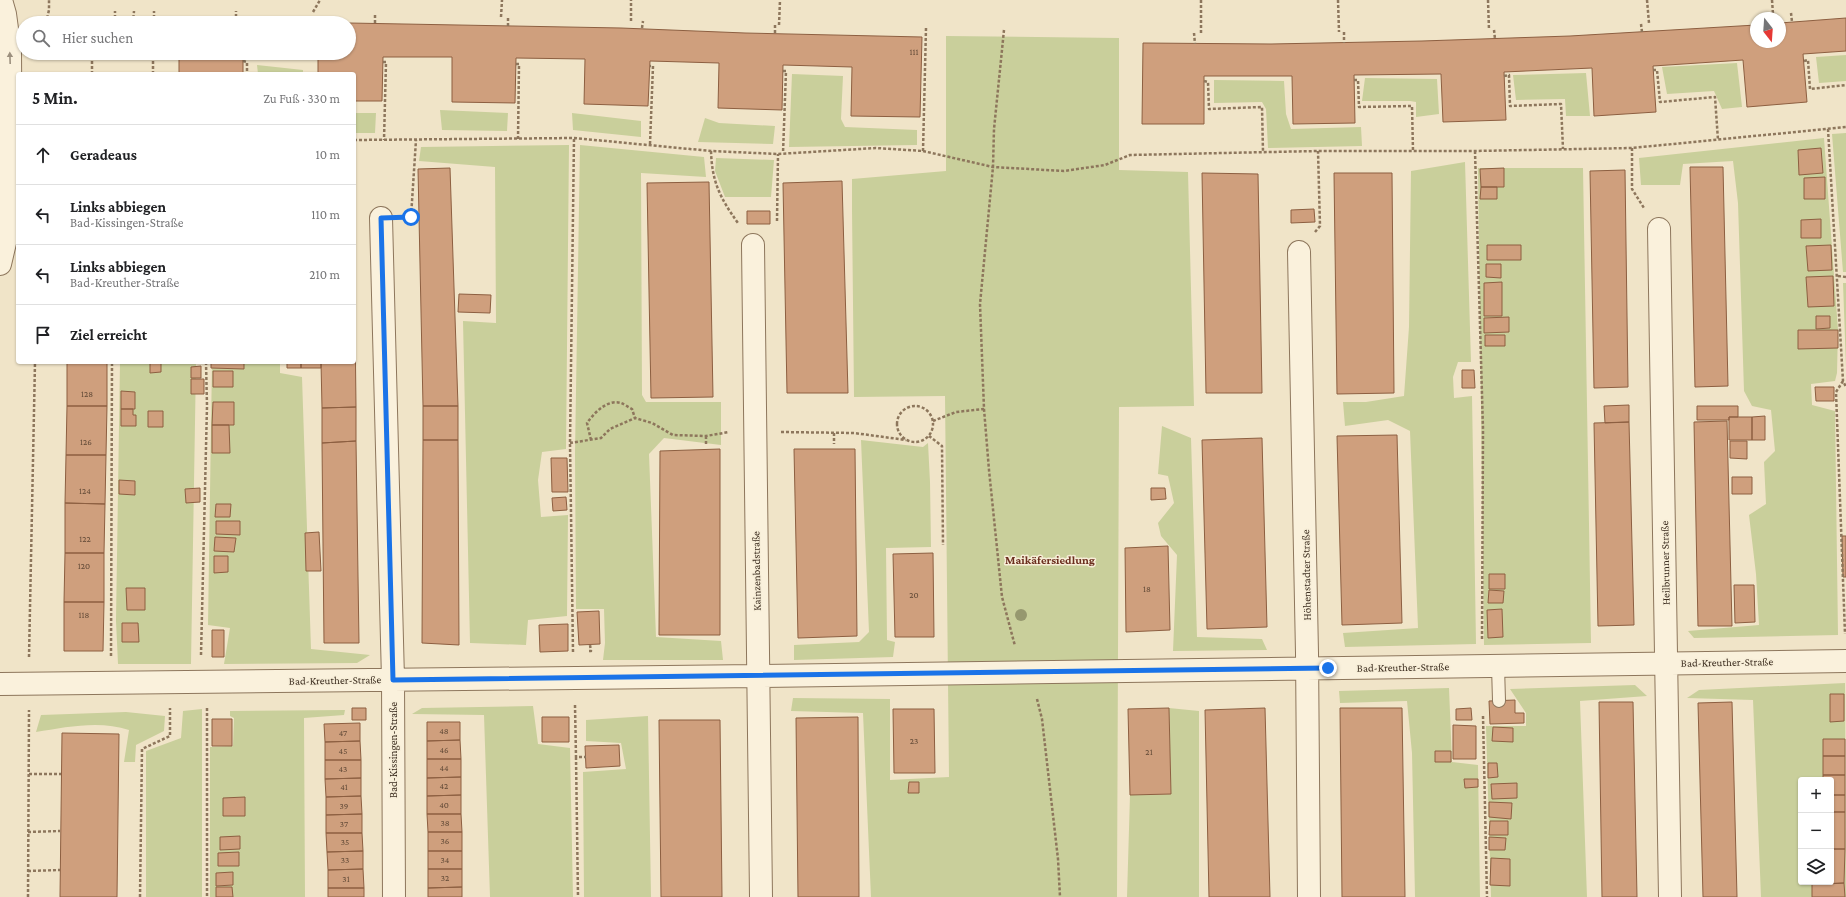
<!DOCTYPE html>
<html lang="de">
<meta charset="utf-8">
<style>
:root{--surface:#fff;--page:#f2f2f2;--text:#202124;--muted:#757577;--line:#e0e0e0}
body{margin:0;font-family:"Crimson Pro",serif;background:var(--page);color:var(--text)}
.controls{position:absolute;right:12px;bottom:12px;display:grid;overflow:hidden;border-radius:4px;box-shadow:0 1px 3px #0004}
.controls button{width:36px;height:36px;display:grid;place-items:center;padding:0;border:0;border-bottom:1px solid var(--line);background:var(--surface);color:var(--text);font:20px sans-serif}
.compass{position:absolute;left:1750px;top:12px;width:36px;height:36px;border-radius:50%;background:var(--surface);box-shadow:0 1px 3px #0004;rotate:163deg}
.stop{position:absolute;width:12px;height:12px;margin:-9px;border:3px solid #1a73e8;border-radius:50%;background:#fff}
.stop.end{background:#1a73e8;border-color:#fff;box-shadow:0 1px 4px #0008}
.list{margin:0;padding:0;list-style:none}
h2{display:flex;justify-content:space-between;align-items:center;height:52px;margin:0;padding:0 16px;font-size:17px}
h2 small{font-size:13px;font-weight:400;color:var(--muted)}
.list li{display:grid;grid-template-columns:26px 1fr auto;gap:12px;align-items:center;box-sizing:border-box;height:60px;padding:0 16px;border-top:1px solid var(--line)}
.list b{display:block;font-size:15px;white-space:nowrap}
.list p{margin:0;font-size:13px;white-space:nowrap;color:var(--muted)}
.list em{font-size:13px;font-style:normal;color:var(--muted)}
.icon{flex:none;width:22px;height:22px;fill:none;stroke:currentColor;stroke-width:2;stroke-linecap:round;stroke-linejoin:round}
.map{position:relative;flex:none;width:1846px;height:897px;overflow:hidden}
.search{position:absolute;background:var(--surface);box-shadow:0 1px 3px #0004;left:16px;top:16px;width:340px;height:44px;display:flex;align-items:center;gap:10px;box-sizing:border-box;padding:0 14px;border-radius:22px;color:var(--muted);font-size:15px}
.panel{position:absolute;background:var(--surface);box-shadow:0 1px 3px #0004;left:16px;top:72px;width:340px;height:292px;border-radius:4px}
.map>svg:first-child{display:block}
</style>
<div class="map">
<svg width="1846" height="897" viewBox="0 0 1846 897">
<rect width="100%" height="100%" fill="#f0e4c8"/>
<path fill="#c9cf9b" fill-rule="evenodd" d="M946,36L1119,38V170L1188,172L1194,406L1119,407L1117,897H871L863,713L791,711L793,698L890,699V780L949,777L945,396L854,397L852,210V179L946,171Z
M1846,55V81L1819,83L1816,57Z
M1737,63L1742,107L1722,109L1714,91L1667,94L1662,67Z
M257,65L303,70V74H258Z
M1586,73L1590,116H1566L1565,99L1516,100L1513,75Z
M792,74L843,76L841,119L845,127L917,130V145L789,147Z
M1365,78L1437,79L1439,114L1416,117V102L1410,101H1362Z
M1214,80L1284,81L1286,114L1291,129L1361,127L1362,146L1268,148L1266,109L1262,102L1214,103Z
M440,110L508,113L507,131L442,130Z
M354,113H376L375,133H354Z
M572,113L641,121V137L573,130Z
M705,118L719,123L775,126L773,144L698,142Z
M1846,133V272H1843L1832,134Z
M1824,138L1838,330L1837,373L1835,381L1811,384L1812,405L1835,411L1838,635L1694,638L1688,631L1759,625L1756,574L1749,515L1766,504L1764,462L1775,451L1771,410L1752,406L1744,391L1738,203L1733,161L1683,164L1680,185H1641L1639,158Z
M569,145L566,449L542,452L538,480L541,517L568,515L567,616L528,620L526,645L470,643L463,321L496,323L495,167L419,161L421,147Z
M580,145L704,157L706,177L641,173L642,395L646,402H721V445L664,438L649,454L656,637L721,641L723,660H603L605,643L604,609H576L575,453Z
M716,158L774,160L771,197H725L715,171Z
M1465,162L1471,362H1458L1453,377L1454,398L1472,396L1476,644L1345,647L1343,633L1418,628L1410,431L1388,420L1345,426L1343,402H1366L1404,396L1409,327L1411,171Z
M1478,168H1583L1591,643L1484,645Z
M1843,283H1846V367Z
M120,362H196L191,664H118L116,621Z
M212,362H280V373L302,377L311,649L370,655L357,663L224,664L230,628L208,625Z
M1162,426L1191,438L1197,637L1262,639L1267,650L1173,651L1177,555L1161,536L1158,523L1174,503L1168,476L1158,474Z
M861,440L923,447L928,443L930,482L931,547L886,548L887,640L895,642L893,657L794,660V645L859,642L869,632Z
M1845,683L1846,897H1761L1753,700L1687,698L1699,690ZM1801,780H1831V882H1801Z
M1635,685L1647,696L1580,701L1587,897H1491L1486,726H1526V713L1510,689Z
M1449,688L1452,762L1478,765L1480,897H1415L1412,753L1407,701L1340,703L1339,691Z
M533,706L538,744L570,748L573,897H490L484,715L412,714L422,708Z
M1169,708L1199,711V897H1127L1130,795L1171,794Z
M202,709V897H146V751L181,738L183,711Z
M345,710L344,715L304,718L305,897H210V747L233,746L234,718L230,716V711Z
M126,712L165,716L164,731L136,745L135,762H124L129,730C100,720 66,727 36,732L41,715Z
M648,716L651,897H584L583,772L626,769L621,743L586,741V720Z"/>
<path fill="#cf9f7d" stroke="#8d5f41" d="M1846,18V51L1803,54L1807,102L1747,107L1743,60L1653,66L1656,112L1594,116L1592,68L1504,72L1506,120L1443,122L1441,74L1354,75L1355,123L1293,124L1292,76H1204V124H1142L1143,43L1271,44L1422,41L1570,36L1756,25V42H1780V23Z
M180,22H256L283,23H180Z
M349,23L621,28L745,33L922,37L920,117L851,116L852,67L783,65L782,110L718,108L719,63L650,61L648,106L584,104L585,59L516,58L515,103L452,102V57H383L382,101H354V74H318V56L283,55V53H349Z
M179,53H283V55H243V74H179Z
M1821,148L1823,173L1799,175L1798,150Z
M1690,167H1723L1728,386L1695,387Z
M450,168L458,406H423L418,169Z
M1504,168V187H1481L1480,169Z
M1625,170L1628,387L1594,388L1590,171Z
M1202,173L1258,174L1262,393H1206Z
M1334,173H1392L1394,393L1337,394Z
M1825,177V199H1804V178Z
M842,181L848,393H787L783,183Z
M709,182L713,397L651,398L647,183Z
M1481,187H1497V199H1480Z
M1314,209L1315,222L1291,223V210Z
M747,211H770V224H747Z
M1821,219V238H1801V220Z
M354,232L356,407L322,408L321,362H354Z
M1487,245H1521V260H1487Z
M1831,245L1832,270L1808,271L1806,246Z
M1486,264H1501V278L1486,277Z
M1833,276L1834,306L1808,307L1806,277Z
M1502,282V316H1484V283Z
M459,294L491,295L490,313L458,312Z
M1816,316H1830V328L1816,329Z
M1509,317V332L1484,333V318Z
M1798,330H1838V348L1798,349Z
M1485,335H1505V346H1485Z
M67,362H107V406H67Z
M150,362H161V372L150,373Z
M211,362H244V369L211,368Z
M287,362H301V368H287Z
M301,362H321V368H301Z
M201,366V378H191V367Z
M1462,370H1474L1475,388H1462Z
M213,371H233V387H213Z
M191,379H204V394H191Z
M1815,387H1834V401H1816Z
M121,391L135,392V409H121Z
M213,402H234V425H212Z
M1629,405V422L1605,423L1604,406Z
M67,406H107L106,455H66Z
M423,406H458V440H423Z
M1697,406H1738V417H1729V420H1697Z
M356,407V441L322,443V408Z
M121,409H133V415H136V426H121Z
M148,411H163V427H148Z
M1765,416V440H1752V417Z
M1729,417H1752V440H1729Z
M1727,421L1732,626H1698L1694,422Z
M1629,422L1634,625L1598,626L1594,423Z
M212,425H229L230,453H212Z
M1397,435L1402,623L1342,625L1337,436Z
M1262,438L1267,627L1207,629L1202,440Z
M423,440H458L459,645L422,643Z
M356,441L359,643H324L322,443Z
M1730,441H1747V459L1730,458Z
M720,449V635H659L660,451Z
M794,449H855L857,636L798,638Z
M66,455H106L105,504L65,503Z
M551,458H567L568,492H552Z
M1732,477H1752V494H1732Z
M119,480L135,481V495L119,494Z
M200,488V502L186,503L185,489Z
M1151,488H1165L1166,499L1151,500Z
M566,497L567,510L553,511L552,498Z
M65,503L105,504L104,553H65Z
M216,504H231L230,517H215Z
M216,521H240V535L216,534Z
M319,532L321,571H306L305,533Z
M1842,536H1846V577H1843Z
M215,537L236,538L234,552L214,551Z
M1168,546L1170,630L1126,632L1125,548Z
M65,553H104V602H64Z
M933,553L934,637H895L893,554Z
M214,556H228V572L214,573Z
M1489,574H1505V589H1489Z
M1734,585H1754L1755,622L1735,623Z
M126,588H145V610H127Z
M1489,590L1504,591L1503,603H1488Z
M64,602H104L103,651H64Z
M1502,609L1503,637L1488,638L1487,610Z
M599,611L600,644L579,645L577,612Z
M122,623H138L139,642H122Z
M568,624V651L540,652L539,625Z
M212,630H224V657H212Z
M1830,694H1844V721L1830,722Z
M1515,700V713H1524V723L1490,724L1489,701Z
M1599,702H1633L1637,897H1602Z
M1732,702L1737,897H1703L1698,703Z
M352,708H366V720H352Z
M1169,708L1171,794L1130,795L1128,709Z
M1265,708L1270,897H1209L1205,710Z
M1340,708H1402L1405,897H1342Z
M1471,708L1472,720H1456V709Z
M893,709H934L935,773H894Z
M542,717H569V742H542Z
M858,717L859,897H798L796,718Z
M212,719H232V746H212Z
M659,720H720L722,897H661Z
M427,722H460V740L427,741Z
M360,723V741L325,742L324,724Z
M1453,725L1476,726V759H1453Z
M1493,727L1513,728V742L1492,741Z
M62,733L119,734L117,897H60Z
M1823,739H1845V756H1823Z
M460,740L461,759H427V741Z
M360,741L361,760H325V742Z
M619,745L620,766L586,768L585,746Z
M1435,751H1451V762H1435Z
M1823,756H1845V775H1823Z
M427,759H461V777L427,778Z
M325,760H361V778L325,779Z
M1488,763H1497L1498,777L1488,778Z
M1823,775H1845V795H1831V780H1823Z
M461,777V795L427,796V778Z
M361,778V796L326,797L325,779Z
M1464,779H1478V787L1465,788Z
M909,782H919V793H908Z
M1517,783V798L1492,799L1491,784Z
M461,795V814H427V796Z
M1831,795H1845V812H1831Z
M361,796L362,814L326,815V797Z
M245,797V816H223V798Z
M1489,802L1512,803L1511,819L1489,817Z
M1831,812H1845V849H1831Z
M362,814V833H326V815Z
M427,814H461L462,832H428Z
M1490,821H1508V835H1489Z
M428,832H462V851H428Z
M326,833H362L363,851L327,852Z
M240,836V849L220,850V837Z
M1489,837L1506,838L1505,850H1489Z
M1831,849H1845L1844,883L1827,884V882H1831Z
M363,851V869L328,870L327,852Z
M428,851H462V869H428Z
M239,852V866H218V853Z
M1491,858L1510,859V886L1490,885Z
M363,869L364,888H328V870Z
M428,869H462V887L428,888Z
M233,872V885L216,886V873Z
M1844,883L1845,897H1812V884Z
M216,887H232L233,897H216Z
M462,887V897H428V888Z
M328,888H364V897H328Z"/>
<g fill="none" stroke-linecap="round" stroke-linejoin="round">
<defs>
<path id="service" d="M1498,666L1499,701"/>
<path id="minor" d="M381,218L393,679L394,897
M1659,229L1670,897
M753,245L761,897
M1299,252L1307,653L1309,897
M0,684L757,676L1846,661"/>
<path id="tertiary" d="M0,264L11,217L10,51L5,14L1,0"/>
</defs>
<use href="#service" stroke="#8d765c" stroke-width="14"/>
<use href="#minor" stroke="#8d765c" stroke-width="24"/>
<use href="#tertiary" stroke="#8d765c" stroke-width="24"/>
<path stroke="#8d765c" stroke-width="2.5" stroke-dasharray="3 2" stroke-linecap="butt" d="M1338,0L1339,32
M1488,0L1489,30
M1647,0L1649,23
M1772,0L1773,14
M313,12L320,0
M1791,13L1792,22
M501,17L502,0
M631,21V0
M236,22V11
M46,23L49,10V0
M115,23V11
M133,23L134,11
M154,23V11
M375,23V14
M1641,24L1642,32
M775,25V34
M779,25L780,0
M508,26V17
M642,28L643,21
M1004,30L994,129L993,167L980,304L984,409L989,470L1002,597L1015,646
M1494,30L1495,39
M1344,32V43
M1194,33L1195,44
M1201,33V0
M243,61L247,62V74
M1804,61L1808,60L1810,89L1846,85
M383,62H386L384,140
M516,64H519L518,139
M1653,70H1657L1660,102L1715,97L1718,140
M783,71H786L783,153
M92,74V53
M153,74V53
M1504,76L1509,75L1510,106L1561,104L1563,149
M1354,80H1358L1359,107L1412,106L1413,151
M1204,81L1208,82L1209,109L1262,107L1263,152
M1828,129L1843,381L1846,387
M354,140L574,138L711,151L778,154L876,148L923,151L993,167L1064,171L1105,165L1130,155L1318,151H1475L1632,148L1846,127
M650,144L653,66H650
M1632,148V189L1644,208
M711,151C712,182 720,198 738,223
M923,151L926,28
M1475,151L1483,429L1482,641
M407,218L411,217L416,140
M777,221L778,154
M1315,232L1320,226L1318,151
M1838,276L1846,277
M1843,381L1836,392L1845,634
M897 424a18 18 0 1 1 36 0a18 18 0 1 1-36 0Z
M933,421L956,412L984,409
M781,432L854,433L906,440
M834,433V444
M706,436V445
M929,436L942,446L943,545
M591,440L587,423C594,413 607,399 621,403C624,404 628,407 632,409L635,418
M570,443L601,438L610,429L635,418L652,423L673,435L706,436L729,432
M589,651H591L590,645
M573,652L570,443L574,138
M201,655L207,406L206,362
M111,656L112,362
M29,657L35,362
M1037,699L1042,719L1058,859L1060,897
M575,705L576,757H586
M207,708V897
M1483,716L1487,897
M576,757L578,897
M29,774H61
M28,832L60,831
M28,871L60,870
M28,897L29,710
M140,897L142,749L170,736V708"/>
<use href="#service" stroke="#faf1dc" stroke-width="12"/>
<use href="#minor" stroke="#faf1dc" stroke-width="22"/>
<use href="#tertiary" stroke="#faf1dc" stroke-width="22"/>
</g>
<circle fill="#96986f" cx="1021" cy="615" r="6"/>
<defs><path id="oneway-solid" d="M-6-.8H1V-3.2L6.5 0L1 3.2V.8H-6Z"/></defs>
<use fill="#9c907e" href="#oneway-solid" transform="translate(10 58) rotate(-92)"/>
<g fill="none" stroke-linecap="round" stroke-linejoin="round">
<path stroke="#1a73e8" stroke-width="5" d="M411,217L381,218L393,680L1328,668"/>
</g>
<g text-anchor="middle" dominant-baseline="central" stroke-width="3" stroke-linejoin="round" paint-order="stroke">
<g font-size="9" fill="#624a37">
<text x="914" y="52">111</text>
<text x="87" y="394">128</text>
<text x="86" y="442">126</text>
<text x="85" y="491">124</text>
<text x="85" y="539">122</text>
<text x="84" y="566">120</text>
<text x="1147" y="589">18</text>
<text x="914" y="595">20</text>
<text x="84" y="615">118</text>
<text x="444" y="731">48</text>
<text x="343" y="733">47</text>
<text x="914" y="741">23</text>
<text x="444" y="750">46</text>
<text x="343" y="751">45</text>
<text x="1149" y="752">21</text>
<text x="444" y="768">44</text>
<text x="343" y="769">43</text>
<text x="444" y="786">42</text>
<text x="344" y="787">41</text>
<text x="444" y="805">40</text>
<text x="344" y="806">39</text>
<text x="445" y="823">38</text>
<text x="344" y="824">37</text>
<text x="445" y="841">36</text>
<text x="345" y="842">35</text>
<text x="345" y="860">33</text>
<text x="445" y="860">34</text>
<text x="445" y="878">32</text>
<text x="346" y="879">31</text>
</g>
<g font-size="11" fill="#3d2e20" stroke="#f7eed8">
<text transform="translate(1665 563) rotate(-91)">Heilbrunner Straße</text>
<text transform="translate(756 571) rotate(-91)">Kainzenbadstraße</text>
<text transform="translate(1306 575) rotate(-91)">Höhenstadter Straße</text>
<text transform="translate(1727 662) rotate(-1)">Bad-Kreuther-Straße</text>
<text transform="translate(1403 667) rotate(-1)">Bad-Kreuther-Straße</text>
<text transform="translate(335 680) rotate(-1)">Bad-Kreuther-Straße</text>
<text transform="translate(393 750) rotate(-90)">Bad-Kissingen-Straße</text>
</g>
<g font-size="12" font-weight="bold" fill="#6b2e1e" stroke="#f7eed8">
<text x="1050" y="560">Maikäfersiedlung</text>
</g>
</g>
</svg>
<div class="controls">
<button>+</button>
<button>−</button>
<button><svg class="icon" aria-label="layers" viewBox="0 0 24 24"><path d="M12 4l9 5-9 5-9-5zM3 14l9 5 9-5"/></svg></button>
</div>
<svg class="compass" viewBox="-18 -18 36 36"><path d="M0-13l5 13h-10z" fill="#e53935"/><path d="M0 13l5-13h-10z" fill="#757577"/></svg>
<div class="stop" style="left:411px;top:217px"></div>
<div class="stop end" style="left:1328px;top:668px"></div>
<div class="search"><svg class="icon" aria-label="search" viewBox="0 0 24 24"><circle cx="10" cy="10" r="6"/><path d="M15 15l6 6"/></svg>Hier suchen</div>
<section class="panel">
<h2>5 Min.<small>Zu Fuß · 330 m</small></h2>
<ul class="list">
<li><svg class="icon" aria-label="ahead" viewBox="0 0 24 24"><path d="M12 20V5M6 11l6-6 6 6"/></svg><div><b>Geradeaus</b></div><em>10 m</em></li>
<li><svg class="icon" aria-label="left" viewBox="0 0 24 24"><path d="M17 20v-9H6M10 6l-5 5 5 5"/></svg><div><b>Links abbiegen</b><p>Bad-Kissingen-Straße</p></div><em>110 m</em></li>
<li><svg class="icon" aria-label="left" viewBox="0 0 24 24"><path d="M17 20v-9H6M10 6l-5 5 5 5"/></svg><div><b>Links abbiegen</b><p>Bad-Kreuther-Straße</p></div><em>210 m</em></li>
<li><svg class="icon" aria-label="arrive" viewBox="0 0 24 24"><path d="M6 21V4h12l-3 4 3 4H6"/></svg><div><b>Ziel erreicht</b></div></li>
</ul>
</section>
</div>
